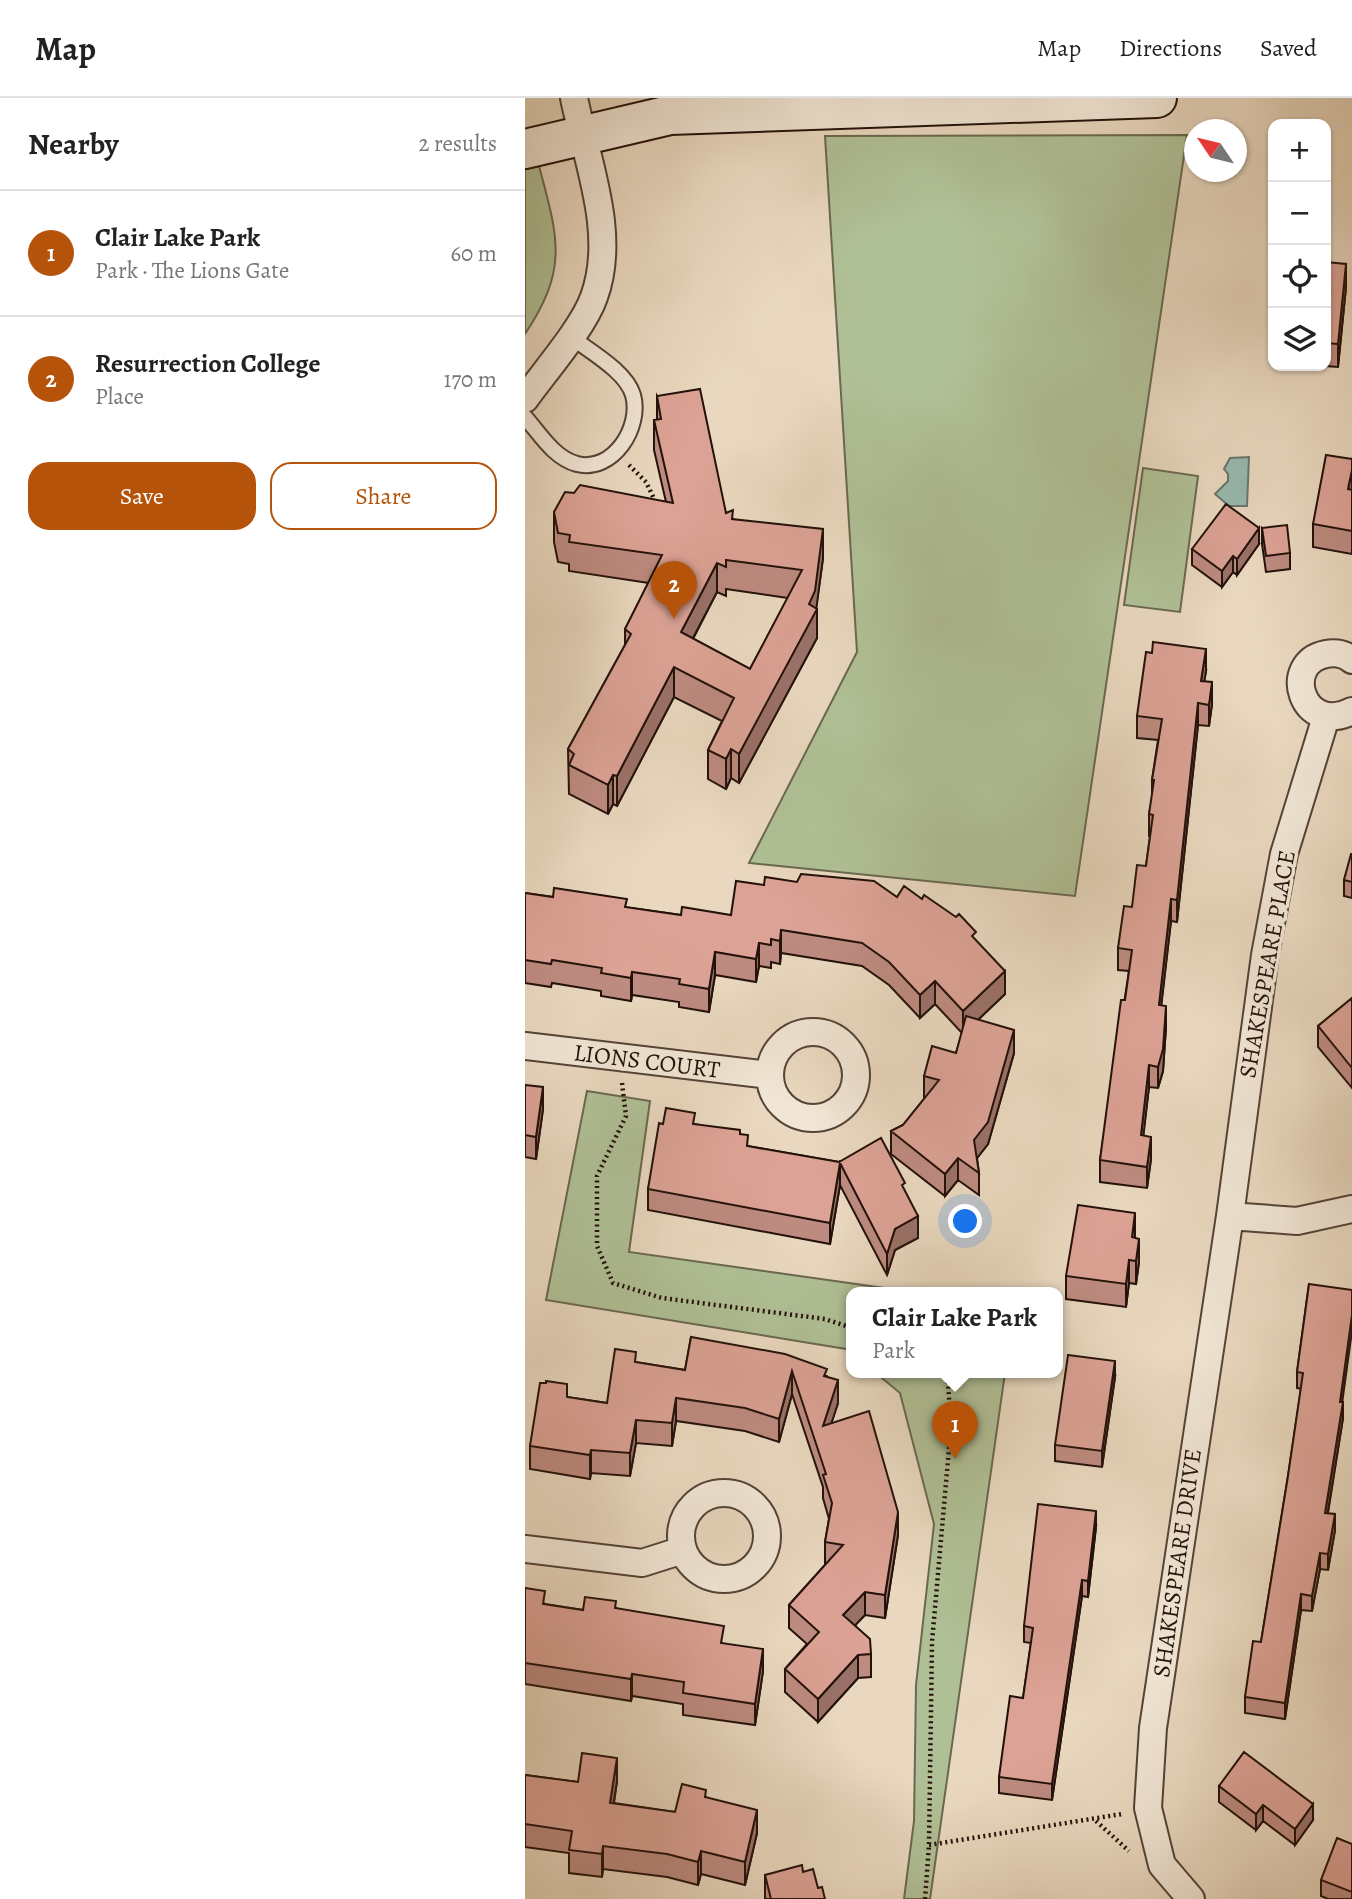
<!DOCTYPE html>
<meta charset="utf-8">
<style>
:root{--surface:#fff;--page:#f6f6f6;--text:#222;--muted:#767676;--line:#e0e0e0;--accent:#b45309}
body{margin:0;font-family:Alegreya,serif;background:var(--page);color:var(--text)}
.controls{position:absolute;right:21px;top:21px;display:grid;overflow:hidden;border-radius:14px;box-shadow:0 2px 5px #0004}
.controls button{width:63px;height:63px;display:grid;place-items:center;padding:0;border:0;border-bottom:2px solid var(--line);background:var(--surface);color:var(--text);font:35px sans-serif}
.compass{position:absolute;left:659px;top:21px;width:63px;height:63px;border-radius:50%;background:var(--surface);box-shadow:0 2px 5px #0004;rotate:305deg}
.you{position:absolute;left:441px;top:1124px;width:24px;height:24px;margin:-18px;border:5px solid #fff;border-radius:50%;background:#1a73e8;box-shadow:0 0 0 10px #1a73e833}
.badge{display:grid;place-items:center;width:46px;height:46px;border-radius:50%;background:var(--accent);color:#fff;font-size:23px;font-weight:700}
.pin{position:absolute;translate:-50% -58px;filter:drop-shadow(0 2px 4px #0008)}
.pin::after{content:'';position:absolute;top:37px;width:24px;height:21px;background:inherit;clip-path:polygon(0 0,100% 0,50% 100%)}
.popup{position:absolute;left:321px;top:1189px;width:217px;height:91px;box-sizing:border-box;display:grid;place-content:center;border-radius:14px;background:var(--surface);filter:drop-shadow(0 2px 5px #0005);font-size:23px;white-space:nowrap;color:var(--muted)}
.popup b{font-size:26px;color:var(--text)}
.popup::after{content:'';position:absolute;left:50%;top:100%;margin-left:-14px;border:14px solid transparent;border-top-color:var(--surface)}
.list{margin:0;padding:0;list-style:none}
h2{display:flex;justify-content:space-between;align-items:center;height:91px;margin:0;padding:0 28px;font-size:30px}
h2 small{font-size:23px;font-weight:400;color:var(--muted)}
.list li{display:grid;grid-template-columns:46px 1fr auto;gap:21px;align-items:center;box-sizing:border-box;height:126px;padding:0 28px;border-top:2px solid var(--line)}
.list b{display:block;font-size:26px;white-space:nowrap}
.list p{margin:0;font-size:23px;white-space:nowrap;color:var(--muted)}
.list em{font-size:23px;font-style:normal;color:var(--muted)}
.actions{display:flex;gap:14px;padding:21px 28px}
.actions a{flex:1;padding:16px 0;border:2px solid var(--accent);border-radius:21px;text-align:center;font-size:24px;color:var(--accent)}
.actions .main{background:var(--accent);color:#fff}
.icon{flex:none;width:38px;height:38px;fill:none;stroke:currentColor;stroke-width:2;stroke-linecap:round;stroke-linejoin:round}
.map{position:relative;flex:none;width:827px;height:1801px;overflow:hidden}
header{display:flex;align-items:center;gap:42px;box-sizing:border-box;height:98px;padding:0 35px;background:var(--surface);border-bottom:2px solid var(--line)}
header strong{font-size:33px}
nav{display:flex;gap:38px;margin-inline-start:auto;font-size:24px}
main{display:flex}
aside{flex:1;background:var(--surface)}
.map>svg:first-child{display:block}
</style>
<header>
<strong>Map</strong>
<nav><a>Map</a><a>Directions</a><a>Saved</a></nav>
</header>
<main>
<aside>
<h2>Nearby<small>2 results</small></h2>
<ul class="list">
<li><span class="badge">1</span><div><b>Clair Lake Park</b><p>Park · The Lions Gate</p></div><em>60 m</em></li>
<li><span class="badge">2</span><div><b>Resurrection College</b><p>Place</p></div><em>170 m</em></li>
</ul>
<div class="actions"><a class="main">Save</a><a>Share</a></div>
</aside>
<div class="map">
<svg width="827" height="1801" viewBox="0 0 827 1801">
<rect width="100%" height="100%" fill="#e9d8bf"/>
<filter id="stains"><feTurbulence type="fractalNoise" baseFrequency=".00286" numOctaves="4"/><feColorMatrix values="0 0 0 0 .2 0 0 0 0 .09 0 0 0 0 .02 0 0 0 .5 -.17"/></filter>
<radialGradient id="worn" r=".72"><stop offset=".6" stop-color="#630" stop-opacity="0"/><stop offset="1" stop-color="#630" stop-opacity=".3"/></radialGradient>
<path fill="#b0c096" stroke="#6a6850" stroke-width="2" d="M662,37L550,798L224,765L332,554L300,38Z
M14,68C33,140 44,170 0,236V71Z
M618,370L673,378L655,514L599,507Z
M62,993L125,1003L104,1154L395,1195H327V1256L321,1251L21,1202Z
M351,1275H480L405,1801H379L389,1723L391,1587L409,1426L375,1295Z"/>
<path fill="#97baaf" stroke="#69766d" stroke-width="2" d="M724,359L722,408H704L690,396L703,383V376L699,371L705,360Z"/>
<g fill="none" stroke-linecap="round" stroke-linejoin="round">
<defs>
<path id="lane" d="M0,319C15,336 29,360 52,366C88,375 117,329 108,297C101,273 64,253 45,238"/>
<path id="street" d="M0,301C20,273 58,230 69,199C92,136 62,64 49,0
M827,562C820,556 811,554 801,556C755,565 777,638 827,613
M245 977a43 43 0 1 1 86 0a43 43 0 1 1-86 0Z
M0,948L245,977
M705,1118L772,1123L827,1111
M156 1438a43 43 0 1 1 86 0a43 43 0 1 1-86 0Z
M0,1451L117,1465L158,1452
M666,1801L637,1767L623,1710L628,1630L705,1118L740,857L759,756L801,619"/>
<path id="secondary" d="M0,51L145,17L632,0"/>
</defs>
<use href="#lane" stroke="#544337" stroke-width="18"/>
<use href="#street" stroke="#544337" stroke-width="30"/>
<use href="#secondary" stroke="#23110a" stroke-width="42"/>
<path stroke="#23110a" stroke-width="4.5" stroke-dasharray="2 3.5" stroke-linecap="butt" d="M104,367L121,384L131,405
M97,985L101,1018L72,1078V1148L88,1185L137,1200L300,1221L327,1230
M571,1723L604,1753
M404,1747L597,1716
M400,1801L404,1747L407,1544L426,1328L423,1285L416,1275"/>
<use href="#lane" stroke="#f1e6d5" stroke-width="14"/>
<use href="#street" stroke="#f1e6d5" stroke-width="26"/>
<use href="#secondary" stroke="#f1e6d5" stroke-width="38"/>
</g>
<path fill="#bd8b80" stroke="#23110a" stroke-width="2" fill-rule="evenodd" d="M801,164L821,189L813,269L801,268Z
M132,298L201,415L208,421L298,460L291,510L292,540L214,685L206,680L201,691L183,681V652L197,623L149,599L92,708L88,706L83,716L44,696L43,651L100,547V531L124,485L44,473V466L33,464L29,444V414L49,395L141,404L129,352V322H132ZM201,491L263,500L225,571L168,541L192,494L201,498Z
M827,361V456L788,449V426Z
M737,430L765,455V471L741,474L737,446Z
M734,446L712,477L708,474L697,489L667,467V451Z
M681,573L679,583L687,606L684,628L673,627L652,824L646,823L636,907L641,929L638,973L633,990L624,989L618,1038L626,1061L622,1090L575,1084V1062L604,873L593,872V850L621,768L625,738H624V716L627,700V682L633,642L612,640V618Z
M827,756V800L819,798V782Z
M239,787L372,799L451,843L480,896L453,922L489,955L463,1046L452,1060L454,1075V1097L433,1082L420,1098L366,1056V1033L378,1027L399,1001V978L431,955L437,935L410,906L395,920L364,887L337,868L256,855L255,866L246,864V870L234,868L231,884L190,877L184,914L154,909V904L107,897L106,903L76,898V893L27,885L26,889L0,885V795L156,817H206Z
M827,900V990L793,949V928Z
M0,987L18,1011L11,1061L0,1059Z
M138,1026H170L215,1036L223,1048L314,1064L380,1094L393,1140L370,1152L362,1177L315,1087L305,1146L123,1112V1091Z
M610,1140L614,1164L611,1186L604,1185L601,1209L541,1201V1178Z
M784,1186L817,1304L818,1320L803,1415L810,1432L803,1472L795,1471L787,1513L776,1512L760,1621L720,1615V1599L736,1544L763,1378L776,1291L772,1290V1274Z
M166,1239L302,1278L313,1305L306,1326L373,1437L360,1520L340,1517L330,1527L346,1556V1579L333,1580L293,1624L260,1594V1571L282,1546L264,1530V1507L300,1467V1444L304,1421L298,1400V1389L267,1296L254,1344L220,1333L151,1323L147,1348L111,1345L105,1378L66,1375L65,1381L5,1371V1348L21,1285L42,1299L82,1305L111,1264L160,1272Z
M590,1279L577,1369L530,1363V1347Z
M571,1429L563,1499L557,1498L527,1702L474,1695V1679L498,1600L506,1545L499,1544V1528Z
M0,1490L20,1506L58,1512L91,1510L199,1546L238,1573L230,1627L158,1617V1606L107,1598L106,1603L0,1586Z
M0,1677L53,1684L92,1683L89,1705L150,1714L181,1699L232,1735L220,1787L176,1776L173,1787L142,1779L78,1771L77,1779L44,1775V1755L0,1749Z
M694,1688L788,1722L770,1747L738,1723L731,1732L694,1704Z
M827,1746V1801H803L796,1798V1782Z
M278,1774L300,1801H240V1777Z"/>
<path fill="#9a7168" stroke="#23110a" stroke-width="2" d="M821,166V189L813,269V246Z
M827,372V395L823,391Z
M734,430V446L712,477V461Z
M298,431V460L291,513L292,511V540L214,685V656L284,506Z
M708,458V474L697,489V473Z
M192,465V494L156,563V534Z
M681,551V573L676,604V583Z
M149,569V599L92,708V678Z
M687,584V606L684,628V607Z
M673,605V627L652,824V802Z
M206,651V680L201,691V661Z
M88,677V706L83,716V687Z
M646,801V823L634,928V907Z
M256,832V855L255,866V843Z
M234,845V868L231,884V861Z
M190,854V877L184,914V891Z
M480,873V896L438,936V913Z
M107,874V897L106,903V880Z
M410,883V906L395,920V897Z
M641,908V929L638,973L633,990V969Z
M489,932V955L463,1046L449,1064V1042Z
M624,967V989L616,1059V1037Z
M18,989V1011L11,1061V1039Z
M626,1039V1061L622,1090V1069Z
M433,1060V1082L420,1098V1076Z
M315,1065V1087L305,1146V1125Z
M610,1115V1138L607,1162V1139Z
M393,1118V1140L370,1152L362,1177V1156L370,1131Z
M614,1141V1164L611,1186V1163Z
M604,1162V1185L601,1209V1186Z
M827,1217V1233L815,1320V1304Z
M590,1263V1279L577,1369V1353Z
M267,1273V1296L254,1344V1321Z
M313,1282V1305L298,1351V1328Z
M151,1300V1323L147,1348V1325Z
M818,1304V1320L800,1431V1415Z
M111,1322V1345L105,1378V1355Z
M66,1352V1375L65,1381V1357Z
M571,1413V1429L563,1499V1483Z
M373,1414V1437L360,1520V1497Z
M810,1416V1432L803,1472V1456Z
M795,1455V1471L787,1513V1498Z
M557,1482V1498L527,1702V1686Z
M340,1494V1517L318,1540V1517Z
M776,1496V1512L760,1621V1605Z
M238,1551V1573L230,1627V1606Z
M333,1557V1580L293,1624V1601Z
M107,1576V1598L106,1603V1581Z
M92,1660V1683L85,1728V1705Z
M788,1706V1722L770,1747V1731Z
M738,1707V1723L731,1732V1716Z
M232,1712V1735L220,1787V1764Z
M78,1748V1771L77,1779V1756Z
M176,1753V1776L173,1787V1764Z"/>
<path fill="#dca295" stroke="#23110a" stroke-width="2" fill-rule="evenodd" d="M801,164L821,166L813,246L801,245Z
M175,291L201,415L208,412L207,421L298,431L290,493L284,506L292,511L214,656L206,651L201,661L183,652L209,600L149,569L92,678L88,677L83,687L44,667L49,656L43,651L106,536L100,531L137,457L44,444L45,437L33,435L29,414L40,394L49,395L55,387L148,405L129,322L136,321L132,298ZM201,462L277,472L225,571L156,534L192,465L201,469Z
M801,357L827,361V372L823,391L827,392V433L788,426Z
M701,406L734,430L712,461L708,458L697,473L667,451Z
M762,427L765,455L741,458L737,430Z
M628,544L681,551L676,583L687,584L684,607L673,605L652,802L646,801L634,907L641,908L638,951L633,969L624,967L616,1037L626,1039L622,1069L575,1062L596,902H600L607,852L593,850L599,808L607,809L612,767L621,768L628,717L624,716L629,682H627L637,621L612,618L621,554L627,555Z
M826,756H827V784L819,782Z
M276,776L349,783L372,799L379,788L397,801L399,797L431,819L434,816L451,834L447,838L480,873L438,913L410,883L395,897L364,864L337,845L256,832L255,843L246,841V847L234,845L231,861L190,854L184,891L154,886L155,881L107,874L106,880L76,875L77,870L27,862L26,866L0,862V795L28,799L29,790L102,801L100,809L156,817L157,809L206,817L211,783L239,787L240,779L272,784Z
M827,900V970L793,928Z
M441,918L489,932L463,1024L449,1042L454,1075L433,1060L420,1076L366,1033L378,1027L414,982L399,978L407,948L431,955Z
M0,987L18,989L11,1039L0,1037Z
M141,1010L170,1015L168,1026L215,1032V1036L223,1037L222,1048L314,1064L356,1040L380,1085L377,1087L393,1118L370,1131L362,1156L315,1065L305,1125L123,1091L134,1025L138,1026Z
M553,1107L610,1115L607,1139L614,1141L611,1163L604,1162L601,1186L541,1178Z
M784,1186L827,1192V1217L815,1304H818L800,1415L810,1416L803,1456L795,1455L787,1498L776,1496L760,1605L720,1599L728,1543L736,1544L763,1378L778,1275L772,1274Z
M166,1239L260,1256L302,1271L299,1278L313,1282L298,1328L344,1313L373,1414L360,1497L340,1494L318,1517L345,1541L346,1556L333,1557L293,1601L260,1571L294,1534L264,1507L318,1447L300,1444L307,1405L298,1377L301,1376L267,1273L254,1321L220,1310L151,1300L147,1325L111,1322L105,1355L66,1352L65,1357L5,1348L15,1285H21V1283L42,1286V1299L82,1305L90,1251L111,1254L110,1264L160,1272Z
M543,1257L590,1263L577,1353L530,1347Z
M513,1406L571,1413L563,1483L557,1482L527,1686L474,1679L485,1598L498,1600L508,1530L499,1528Z
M0,1490L20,1493L18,1506L58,1512L60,1499L91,1503L90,1510L199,1528L196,1545L238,1551L230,1606L158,1595L159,1584L107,1576L106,1581L0,1565Z
M719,1654L788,1706L770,1731L738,1707L731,1716L694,1688Z
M57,1655L92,1660L85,1705L150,1714L157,1686L181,1692L180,1699L232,1712L220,1764L176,1753L173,1764L142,1756L78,1748L77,1756L44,1752L47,1733L0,1726V1677L53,1684Z
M812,1740L827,1746V1794L796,1782Z
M277,1767L278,1774L288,1771L293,1790L297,1789L300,1801H246L240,1777Z"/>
<g text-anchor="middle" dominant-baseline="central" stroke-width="7" stroke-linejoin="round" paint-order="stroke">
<g font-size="24" fill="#23110a" stroke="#f1e6d5">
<text transform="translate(742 866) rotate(-80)">SHAKESPEARE PLACE</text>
<text transform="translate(122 963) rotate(7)">LIONS COURT</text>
<text transform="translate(652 1465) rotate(-82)">SHAKESPEARE DRIVE</text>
</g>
</g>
<rect width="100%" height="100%" filter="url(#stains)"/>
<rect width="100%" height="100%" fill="url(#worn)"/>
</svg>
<div class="controls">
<button>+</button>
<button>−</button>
<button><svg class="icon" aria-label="locate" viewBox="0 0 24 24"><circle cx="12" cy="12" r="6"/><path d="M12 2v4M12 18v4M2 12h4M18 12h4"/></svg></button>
<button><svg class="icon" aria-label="layers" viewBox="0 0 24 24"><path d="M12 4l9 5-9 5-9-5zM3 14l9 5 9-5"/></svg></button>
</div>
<svg class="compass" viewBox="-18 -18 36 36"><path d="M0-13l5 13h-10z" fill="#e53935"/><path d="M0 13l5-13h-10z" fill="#767676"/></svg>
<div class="you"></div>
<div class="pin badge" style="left:430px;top:1361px">1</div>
<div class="popup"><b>Clair Lake Park</b>Park</div>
<div class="pin badge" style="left:149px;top:521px">2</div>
</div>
</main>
